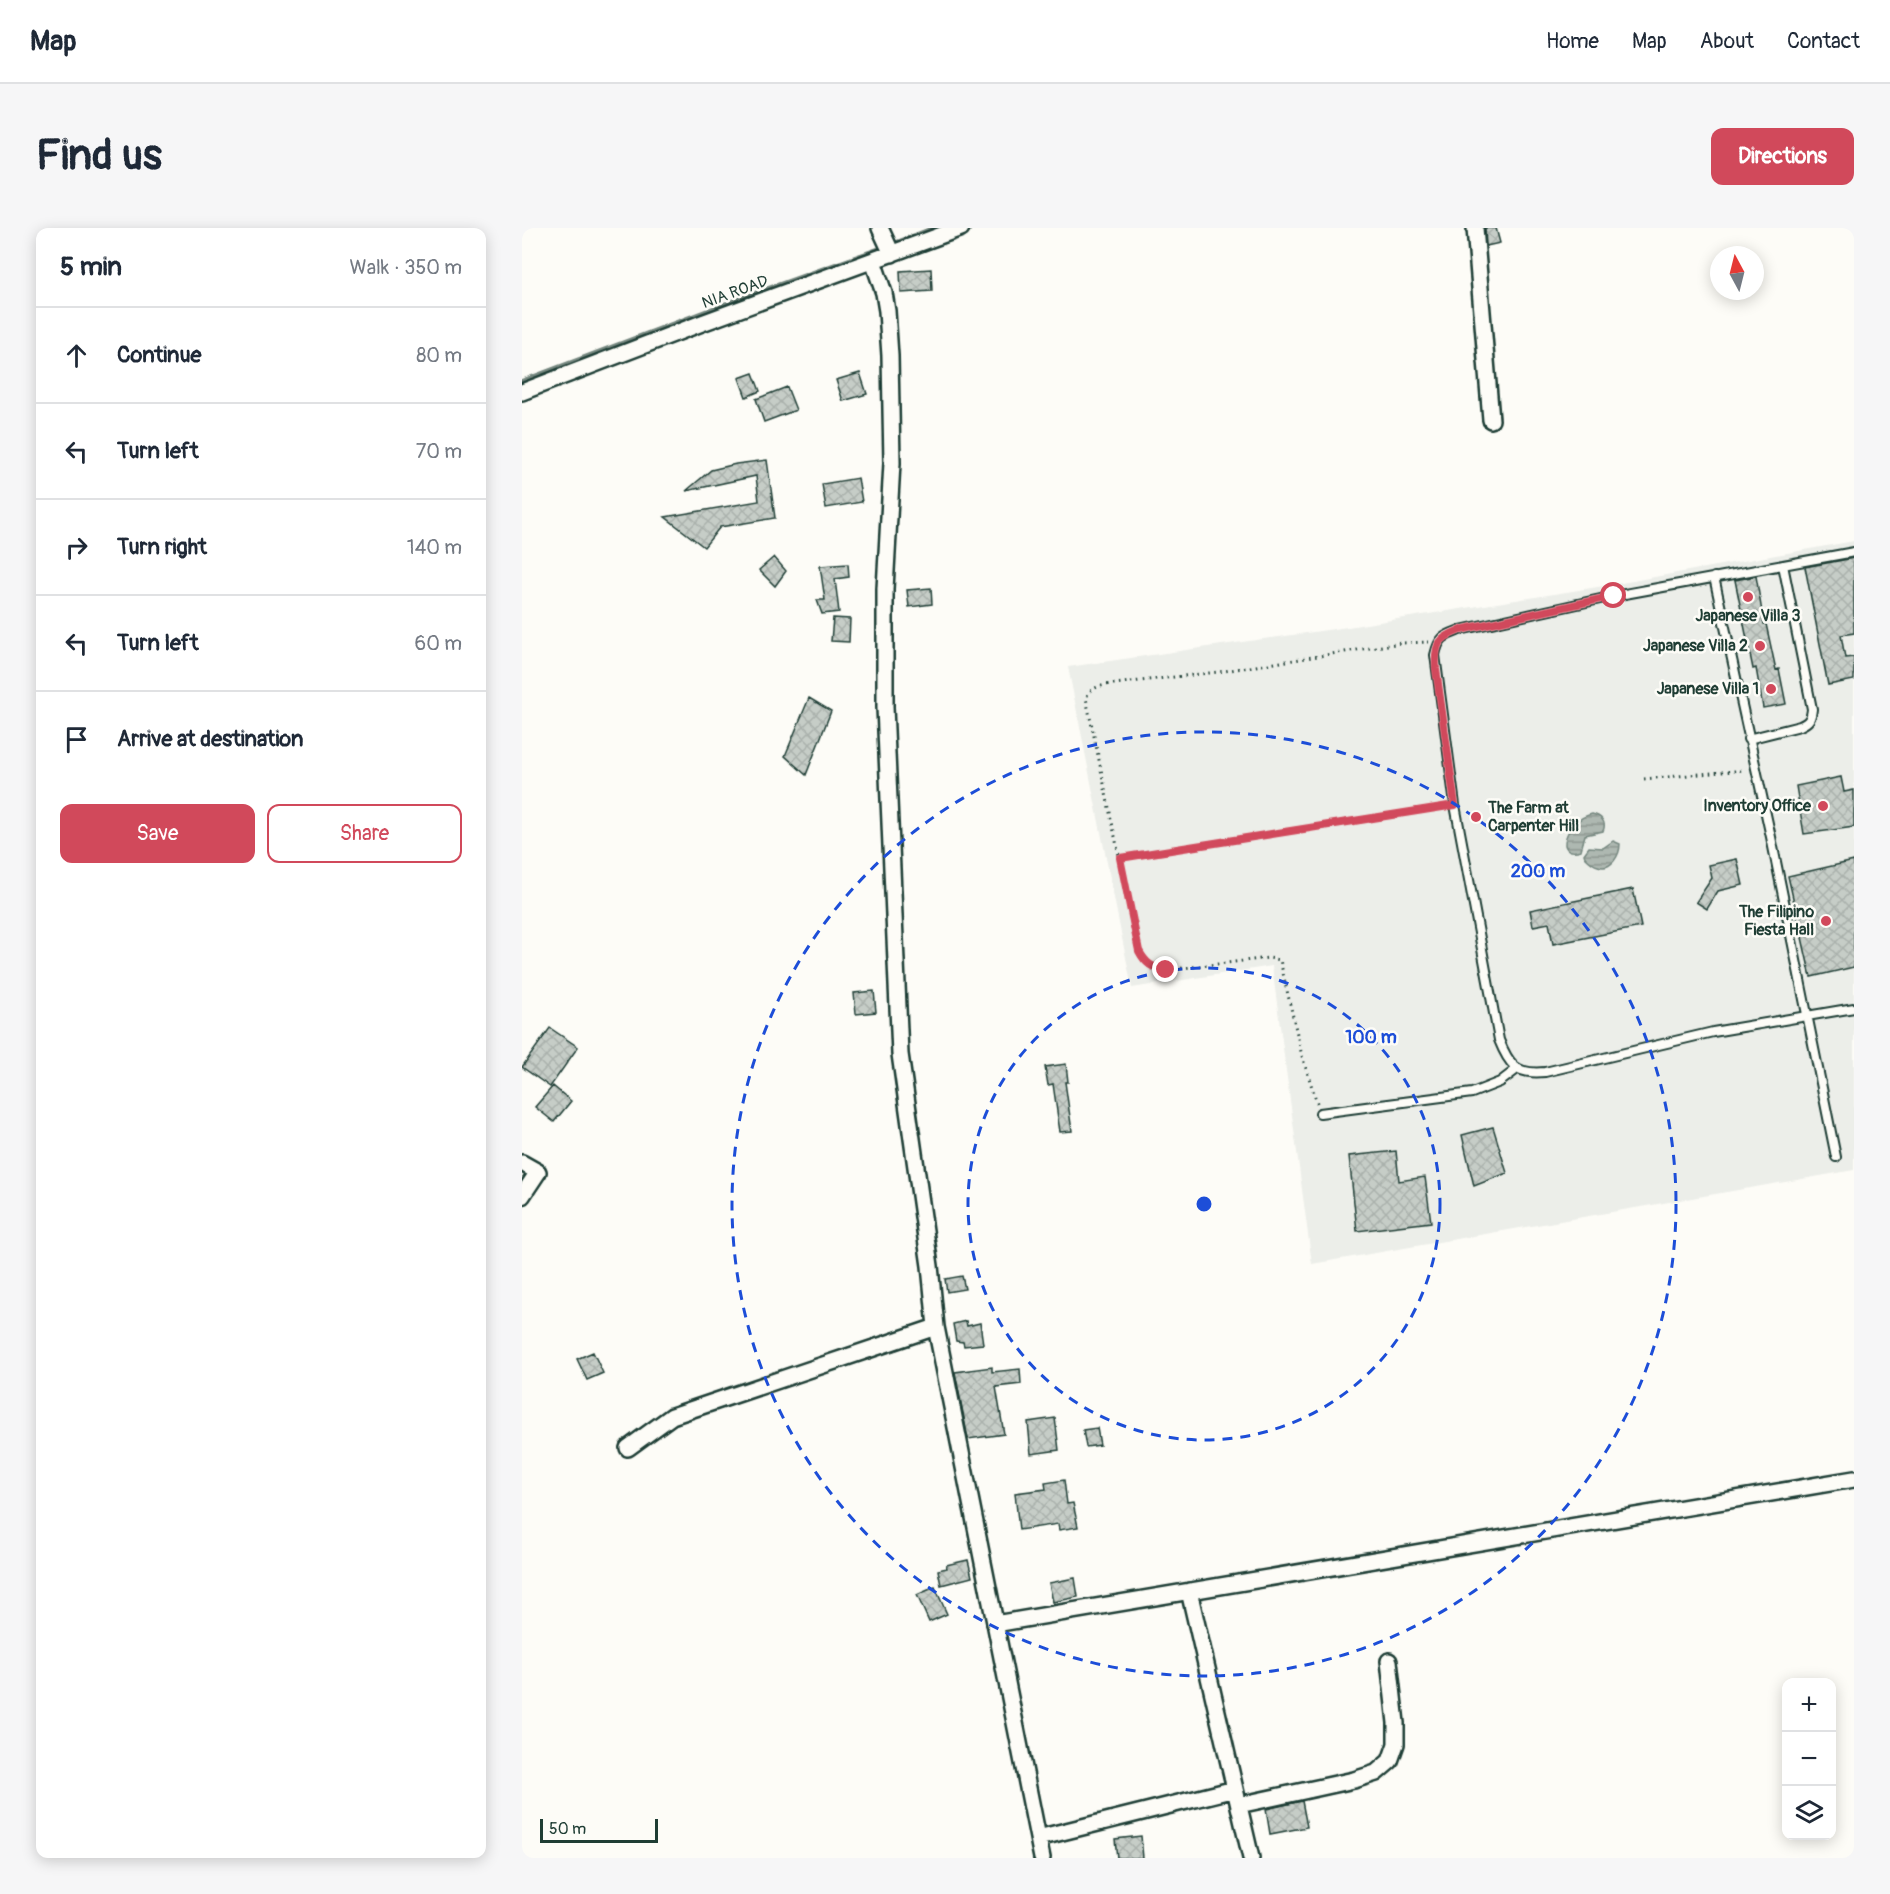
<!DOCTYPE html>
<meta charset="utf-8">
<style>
:root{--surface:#fff;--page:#f6f6f7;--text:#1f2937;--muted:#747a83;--line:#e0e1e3;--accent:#d1495b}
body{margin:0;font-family:Pangolin,sans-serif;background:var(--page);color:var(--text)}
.controls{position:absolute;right:18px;bottom:18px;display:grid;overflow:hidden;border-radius:12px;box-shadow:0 3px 15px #0003}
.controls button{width:54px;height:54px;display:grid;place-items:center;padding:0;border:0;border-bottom:2px solid var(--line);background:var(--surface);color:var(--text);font:30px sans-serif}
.compass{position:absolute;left:1188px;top:18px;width:54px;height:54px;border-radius:50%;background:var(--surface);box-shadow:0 3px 15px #0003;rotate:353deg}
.scale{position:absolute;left:18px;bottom:15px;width:118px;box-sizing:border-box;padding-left:6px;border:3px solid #1f3d34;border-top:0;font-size:16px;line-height:21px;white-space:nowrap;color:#1f3d34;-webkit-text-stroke:4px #fdfcf7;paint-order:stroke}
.stop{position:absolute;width:18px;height:18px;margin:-14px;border:4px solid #d1495b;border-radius:50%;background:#fff}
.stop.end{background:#d1495b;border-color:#fff;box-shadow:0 2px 6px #0008}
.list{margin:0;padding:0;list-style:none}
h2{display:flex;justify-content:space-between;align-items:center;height:78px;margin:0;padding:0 24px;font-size:26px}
h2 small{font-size:20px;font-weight:400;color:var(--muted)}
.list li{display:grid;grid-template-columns:39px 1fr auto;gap:18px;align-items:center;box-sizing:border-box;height:96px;padding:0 24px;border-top:2px solid var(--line)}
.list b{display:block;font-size:22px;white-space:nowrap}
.list em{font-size:20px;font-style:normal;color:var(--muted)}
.actions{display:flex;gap:12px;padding:18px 24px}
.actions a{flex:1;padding:14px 0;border:2px solid var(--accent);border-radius:12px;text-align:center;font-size:21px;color:var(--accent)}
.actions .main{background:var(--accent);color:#fff}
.icon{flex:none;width:33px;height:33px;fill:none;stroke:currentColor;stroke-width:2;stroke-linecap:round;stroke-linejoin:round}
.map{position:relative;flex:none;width:1332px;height:1630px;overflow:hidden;border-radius:12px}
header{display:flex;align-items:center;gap:36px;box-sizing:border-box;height:84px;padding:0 30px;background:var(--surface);border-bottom:2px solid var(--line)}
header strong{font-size:28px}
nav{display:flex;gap:33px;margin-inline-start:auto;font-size:21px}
.intro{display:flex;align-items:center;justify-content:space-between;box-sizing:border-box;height:144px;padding:0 36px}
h1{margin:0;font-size:42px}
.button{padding:15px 27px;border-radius:12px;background:var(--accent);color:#fff;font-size:21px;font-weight:700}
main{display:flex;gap:36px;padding:0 36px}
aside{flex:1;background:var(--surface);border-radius:12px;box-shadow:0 3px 15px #0003}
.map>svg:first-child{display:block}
</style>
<header>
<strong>Map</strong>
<nav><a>Home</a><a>Map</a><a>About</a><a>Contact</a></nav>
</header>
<div class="intro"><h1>Find us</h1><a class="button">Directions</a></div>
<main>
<aside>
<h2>5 min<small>Walk · 350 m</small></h2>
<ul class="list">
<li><svg class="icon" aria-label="ahead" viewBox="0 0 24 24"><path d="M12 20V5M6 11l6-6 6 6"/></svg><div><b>Continue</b></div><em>80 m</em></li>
<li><svg class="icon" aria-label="left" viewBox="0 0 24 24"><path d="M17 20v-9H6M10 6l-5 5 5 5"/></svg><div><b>Turn left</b></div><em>70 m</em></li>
<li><svg class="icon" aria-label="right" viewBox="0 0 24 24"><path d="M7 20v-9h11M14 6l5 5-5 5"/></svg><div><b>Turn right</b></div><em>140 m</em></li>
<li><svg class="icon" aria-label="left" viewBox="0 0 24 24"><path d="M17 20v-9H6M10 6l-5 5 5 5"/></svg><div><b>Turn left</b></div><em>60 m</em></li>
<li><svg class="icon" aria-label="arrive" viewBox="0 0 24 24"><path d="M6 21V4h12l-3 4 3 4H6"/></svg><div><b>Arrive at destination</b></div></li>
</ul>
<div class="actions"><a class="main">Save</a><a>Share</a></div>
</aside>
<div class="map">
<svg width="1332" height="1630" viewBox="0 0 1332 1630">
<defs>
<pattern id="water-rules" width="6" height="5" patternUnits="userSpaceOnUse" patternTransform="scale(1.5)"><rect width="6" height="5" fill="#aeb8b1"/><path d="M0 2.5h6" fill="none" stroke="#8d9791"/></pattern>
<pattern id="building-cross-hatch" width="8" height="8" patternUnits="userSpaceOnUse" patternTransform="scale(1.5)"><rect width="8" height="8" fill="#c6cdc7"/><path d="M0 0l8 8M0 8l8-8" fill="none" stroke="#aab1ac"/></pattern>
</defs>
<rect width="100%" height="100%" fill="#fdfcf7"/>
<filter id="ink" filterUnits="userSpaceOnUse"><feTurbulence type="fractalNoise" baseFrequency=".0167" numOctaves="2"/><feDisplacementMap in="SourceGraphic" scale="12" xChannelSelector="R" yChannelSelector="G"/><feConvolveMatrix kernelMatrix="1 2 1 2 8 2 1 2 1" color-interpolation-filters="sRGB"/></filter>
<g filter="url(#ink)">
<path fill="#eceee9" d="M1332,313V942L790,1036L750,738L610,760L546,439L826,399L1094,356Z"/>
<path fill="url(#water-rules)" stroke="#75877f" stroke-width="1.5" d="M1070,586C1079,588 1085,594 1081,603L1063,607L1059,622C1031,631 1043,592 1070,586Z
M1091,613L1098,616C1098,627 1089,643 1076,638C1071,637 1067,633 1063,629L1062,626L1067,619L1081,620Z"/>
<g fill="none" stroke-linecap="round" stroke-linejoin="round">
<path stroke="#75877f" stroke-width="4.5" d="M373,15L411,0
M0,153L197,78L356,21"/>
</g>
<path fill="url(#building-cross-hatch)" stroke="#1f3d34" stroke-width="1.5" d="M963,0H974L978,15L964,18Z
M409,41L410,63L379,65L378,43Z
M231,145L238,163L224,169L217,150Z
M338,145L345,166L321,173L314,152Z
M265,159L274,182L242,194L234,171Z
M245,232L253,290L198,299L182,319L143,289L237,273L234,248L164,263L189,242L214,236Z
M336,250L340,274L304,280L300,256Z
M252,329L264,343L253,358L237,342Z
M1332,330V405L1319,407L1323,430L1332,429V452L1306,457L1283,339Z
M326,336L327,349L313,351L317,384L300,386L295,372H303L298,338Z
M1234,348L1242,396H1244L1254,442L1257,441L1264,476L1241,480L1234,440L1231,441L1213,352Z
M409,360L410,376L387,379L385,362Z
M311,390L328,391L327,414L309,413Z
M287,470L309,483L284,547L263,528Z
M1319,549L1322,564L1332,562V599L1282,606L1274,558Z
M1215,631L1221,657L1196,663L1185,681L1174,674L1190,650L1187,637Z
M1332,633V739L1289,749L1266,648Z
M1111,661L1119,699L1031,716L1027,695L1011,698L1008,682Z
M352,763L354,784L334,786L332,765Z
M28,800L56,819L28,859L0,839Z
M544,836L546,854H543L550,903L538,904L531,856L526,857L523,839Z
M31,858L49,873L32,894L13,879Z
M971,899L985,945L952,958L940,907Z
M874,923L877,953L903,949L909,994L835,1003L827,928Z
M440,1048L443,1061L425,1064L423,1051Z
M444,1093L445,1098L458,1095L461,1116L442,1118L441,1114L434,1113L431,1096Z
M71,1124L81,1145L65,1152L55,1131Z
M470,1139V1144L498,1141L499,1156L474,1159L482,1206L446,1211L433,1144Z
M533,1190L537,1222L509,1226L506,1194Z
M575,1200L578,1217L564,1219L561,1202Z
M542,1252L545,1276L551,1275L556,1299L537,1302L536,1296L497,1302L493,1265L524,1261L523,1255Z
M446,1332L450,1349L419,1357L416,1342L425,1340L424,1337Z
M553,1350L556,1369L531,1374L527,1355Z
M413,1359L425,1386L407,1394L395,1367Z
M780,1573L785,1599L748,1606L744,1581Z
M619,1608L621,1630H595L593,1611Z"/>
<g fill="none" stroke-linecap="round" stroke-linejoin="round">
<defs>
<path id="lane" d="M1332,324L1092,368L938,402C922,408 917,409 913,427L933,577L977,812C987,837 994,847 1023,844L1191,804L1332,780
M1192,349L1249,609L1314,929
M1226,511L1278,498C1287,494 1289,491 1290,481L1261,337
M798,885L950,865L978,854L995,841"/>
<path id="street" d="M358,0L370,26
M953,0L969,192
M351,33L362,65L365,83L368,128L370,235L363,361V479L378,826L408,1038L414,1099L520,1630
M0,164L180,95L439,0
M0,935L16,944L0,968
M106,1220L150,1188L414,1099
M667,1363L729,1630
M473,1396L1332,1251
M717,1577L832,1552L854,1545L868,1533L874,1516V1495L867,1433
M516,1610L713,1561"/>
</defs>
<use href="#lane" stroke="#1f3d34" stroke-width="12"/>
<use href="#street" stroke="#1f3d34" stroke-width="20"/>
<path stroke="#1f3d34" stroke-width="3" stroke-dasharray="1.5 4.5" stroke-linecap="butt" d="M1122,551L1223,542
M598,630L922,578
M795,875L780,828L758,732L747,730L644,742C630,740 624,736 617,723L564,470C568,461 574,459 583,457L696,444L879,415L907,414"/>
<use href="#lane" stroke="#fdfcf7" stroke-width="8"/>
<use href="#street" stroke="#fdfcf7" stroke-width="15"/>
</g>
</g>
<g fill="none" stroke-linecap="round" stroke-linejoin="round" filter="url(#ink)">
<path stroke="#d1495b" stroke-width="8" d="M644,742C630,740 624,736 617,723L598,630L933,577L914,441C913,416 915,411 938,402L1092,368"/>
</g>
<g fill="none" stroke="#1d4ed8" stroke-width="3" stroke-dasharray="10 8">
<circle cx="682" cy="976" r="236"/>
<circle cx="682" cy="976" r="472"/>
</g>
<g fill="#d1495b" stroke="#fdfcf7" stroke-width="2">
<circle cx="1226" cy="369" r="6"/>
<circle cx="1238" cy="418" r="6"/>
<circle cx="1249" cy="461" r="6"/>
<circle cx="1301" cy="578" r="6"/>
<circle cx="954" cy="589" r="6"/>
<circle cx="1304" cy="693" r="6"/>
</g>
<g text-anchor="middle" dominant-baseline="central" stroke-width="5" stroke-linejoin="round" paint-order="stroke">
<g font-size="16" fill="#1f3d34" stroke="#fdfcf7">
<text transform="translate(213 64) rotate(-20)">NIA ROAD</text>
</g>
<g font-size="16" font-weight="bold" fill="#1f3d34" stroke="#fdfcf7" text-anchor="end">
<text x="1226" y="388" text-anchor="middle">Japanese Villa 3</text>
<text x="1226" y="418">Japanese Villa 2</text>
<text x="1237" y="461">Japanese Villa 1</text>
<text x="1289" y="578">Inventory Office</text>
<text x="966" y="580" text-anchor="start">The Farm at<tspan x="966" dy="18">Carpenter Hill</tspan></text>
<text x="1292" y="684">The Filipino<tspan x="1292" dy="18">Fiesta Hall</tspan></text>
</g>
</g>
<circle cx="682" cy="976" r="9" fill="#1d4ed8" stroke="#fdfcf7" stroke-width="3"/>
<g font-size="18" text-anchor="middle" font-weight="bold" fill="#1d4ed8" stroke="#fdfcf7" stroke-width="5" stroke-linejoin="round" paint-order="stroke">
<text x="1016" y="649">200 m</text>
<text x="849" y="815">100 m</text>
</g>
</svg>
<div class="controls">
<button>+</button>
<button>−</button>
<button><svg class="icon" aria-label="layers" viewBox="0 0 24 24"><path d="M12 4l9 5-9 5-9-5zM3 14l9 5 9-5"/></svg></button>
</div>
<svg class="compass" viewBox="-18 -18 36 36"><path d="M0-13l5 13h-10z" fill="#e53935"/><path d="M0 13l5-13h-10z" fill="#747a83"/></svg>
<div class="scale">50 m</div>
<div class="stop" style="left:1092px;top:368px"></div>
<div class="stop end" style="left:644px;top:742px"></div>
</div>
</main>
